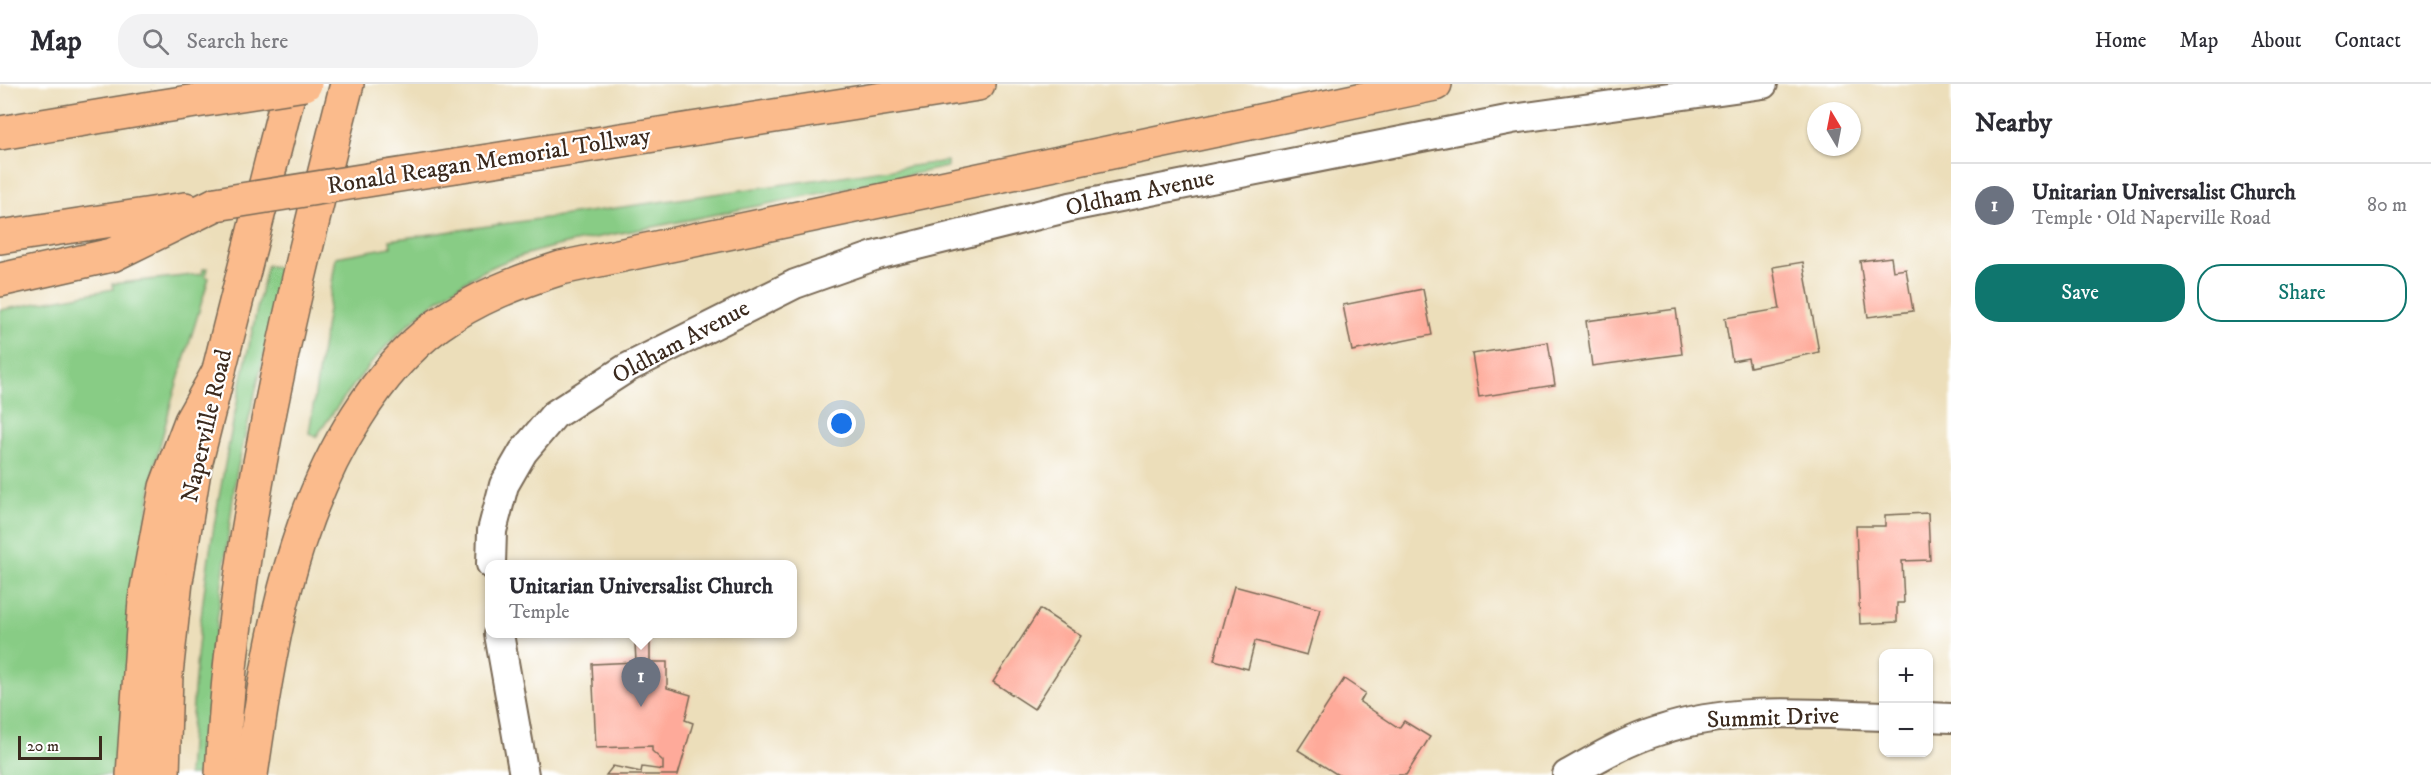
<!DOCTYPE html>
<meta charset="utf-8">
<style>
:root{--surface:#fff;--page:#f2f2f3;--text:#2b2b33;--muted:#7c7c81;--line:#e1e1e2;--accent:#0f766e}
body{margin:0;font-family:"IM FELL DW Pica",serif;background:var(--page);color:var(--text)}
.controls{position:absolute;right:18px;bottom:18px;display:grid;overflow:hidden;border-radius:12px;box-shadow:0 2px 4px #0004}
.controls button{width:54px;height:54px;display:grid;place-items:center;padding:0;border:0;border-bottom:2px solid var(--line);background:var(--surface);color:var(--text);font:30px sans-serif}
.compass{position:absolute;left:1807px;top:18px;width:54px;height:54px;border-radius:50%;background:var(--surface);box-shadow:0 2px 4px #0004;rotate:350deg}
.scale{position:absolute;left:18px;bottom:15px;width:84px;box-sizing:border-box;padding-left:6px;border:3px solid #3b2a1e;border-top:0;font-size:16px;line-height:21px;white-space:nowrap;color:#3b2a1e;-webkit-text-stroke:4px #fff;paint-order:stroke}
.you{position:absolute;left:842px;top:340px;width:21px;height:21px;margin:-15px;border:4px solid #fff;border-radius:50%;background:#1a73e8;box-shadow:0 0 0 9px #1a73e833}
.badge{display:grid;place-items:center;width:39px;height:39px;border-radius:50%;background:var(--accent);color:#fff;font-size:20px;font-weight:700}
.pin{position:absolute;translate:-50% -50px;filter:drop-shadow(0 2px 3px #0008)}
.pin::after{content:'';position:absolute;top:32px;width:21px;height:18px;background:inherit;clip-path:polygon(0 0,100% 0,50% 100%)}
.popup{position:absolute;left:485px;top:476px;width:312px;height:78px;box-sizing:border-box;display:grid;place-content:center;border-radius:12px;background:var(--surface);filter:drop-shadow(0 2px 4px #0005);font-size:20px;white-space:nowrap;color:var(--muted)}
.popup b{font-size:22px;color:var(--text)}
.popup::after{content:'';position:absolute;left:50%;top:100%;margin-left:-12px;border:12px solid transparent;border-top-color:var(--surface)}
.list{margin:0;padding:0;list-style:none}
h2{display:flex;justify-content:space-between;align-items:center;height:78px;margin:0;padding:0 24px;font-size:26px}
h2 small{font-size:20px;font-weight:400;color:var(--muted)}
.list li{display:grid;grid-template-columns:39px 1fr auto;gap:18px;align-items:center;box-sizing:border-box;height:84px;padding:0 24px;border-top:2px solid var(--line)}
.list b{display:block;font-size:22px;white-space:nowrap}
.list p{margin:0;font-size:20px;white-space:nowrap;color:var(--muted)}
.list em{font-size:20px;font-style:normal;color:var(--muted)}
.actions{display:flex;gap:12px;padding:18px 24px}
.actions a{flex:1;padding:14px 0;border:2px solid var(--accent);border-radius:24px;text-align:center;font-size:21px;color:var(--accent)}
.actions .main{background:var(--accent);color:#fff}
.icon{flex:none;width:33px;height:33px;fill:none;stroke:currentColor;stroke-width:2;stroke-linecap:round;stroke-linejoin:round}
.map{position:relative;flex:none;width:1951px;height:691px;overflow:hidden}
header{display:flex;align-items:center;gap:36px;box-sizing:border-box;height:84px;padding:0 30px;background:var(--surface);border-bottom:2px solid var(--line)}
header strong{font-size:28px}
nav{display:flex;gap:33px;margin-inline-start:auto;font-size:21px}
.search{width:420px;height:54px;background:var(--page);display:flex;align-items:center;gap:15px;box-sizing:border-box;padding:0 21px;border-radius:24px;color:var(--muted);font-size:22px}
main{display:flex}
aside{flex:1;background:var(--surface)}
.map>svg:first-child{display:block}
</style>
<header>
<strong>Map</strong>
<div class="search"><svg class="icon" aria-label="search" viewBox="0 0 24 24"><circle cx="10" cy="10" r="6"/><path d="M15 15l6 6"/></svg>Search here</div>
<nav><a>Home</a><a>Map</a><a>About</a><a>Contact</a></nav>
</header>
<main>
<div class="map">
<svg width="1951" height="691" viewBox="0 0 1951 691">
<rect width="100%" height="100%" fill="#fff"/>
<filter id="ink" filterUnits="userSpaceOnUse"><feTurbulence type="fractalNoise" baseFrequency=".0167" numOctaves="2"/><feDisplacementMap in="SourceGraphic" scale="12" xChannelSelector="R" yChannelSelector="G"/><feConvolveMatrix kernelMatrix="1 2 1 2 8 2 1 2 1" color-interpolation-filters="sRGB"/></filter>
<filter id="wash" filterUnits="userSpaceOnUse"><feTurbulence type="fractalNoise" baseFrequency=".008" numOctaves="4" result="noise"/><feDisplacementMap in="SourceGraphic" scale="24" xChannelSelector="R" yChannelSelector="G"/><feGaussianBlur stdDeviation="1.35" result="paint"/><feColorMatrix in="noise" values="0 0 0 0 0 0 0 0 0 0 0 0 0 0 0 0 0 1.4 0 .05"/><feComposite in="paint" operator="in"/></filter>
<g filter="url(#wash)">
<rect width="100%" height="100%" fill="#ecdeba"/>
<path fill="#88cc85" stroke="#627b52" stroke-width="1.5" d="M947,77V83C851,103 754,123 658,142C603,153 526,163 478,190C405,231 362,286 316,353L309,349L336,173L391,163L390,156Z
M267,181L284,185L236,391L217,538L204,691H188C193,612 199,532 212,454C227,363 246,272 267,181Z
M207,184L205,192L209,194L171,319L155,381L146,436L120,691H0V226L113,205L112,200L202,190L203,185Z"/>
<g id="blocks">
<path fill="#feaa9a" d="M1891,173L1893,187L1906,185L1913,227L1868,233L1860,177Z
M1803,178L1819,268L1750,283L1748,274L1732,277L1725,234L1780,225L1773,183Z
M1423,205L1432,251L1352,267L1343,221Z
M1676,225L1682,270L1592,282L1586,237Z
M1548,258L1555,301L1479,313L1472,270Z
M1928,429L1930,476L1902,477L1904,519H1897V538L1860,540L1856,442H1885V431Z
M1234,502L1320,525L1307,571L1255,557L1248,585L1214,576Z
M1040,525L1081,552L1034,625L993,598Z
M635,559H650V578H667V604L691,611L685,636L693,639L678,691H606L613,682L641,688L642,683L663,686V677L652,667V662L596,664L592,580L636,578Z
M1344,595L1365,609L1360,618L1399,644L1404,637L1430,653L1406,691H1338L1298,666Z"/>
</g>
</g>
<g filter="url(#ink)">
<use href="#blocks" fill-opacity="0" stroke="#796955" stroke-width="1.5"/>
<g fill="none" stroke-linecap="round" stroke-linejoin="round">
<defs>
<path id="minor" d="M491,480L492,447L504,401L523,368L554,331L627,284L795,200L877,171L1070,123L1512,35L1763,0
M499,550L524,691
M1928,633L1951,634
M1567,691C1597,674 1628,656 1661,646C1733,622 1810,630 1884,632"/>
<path id="major" d="M163,691L166,590L176,497L195,381L291,0
M222,691C233,456 289,227 347,0"/>
<path id="highway" d="M0,49L157,23
M456,82L978,0
M0,153L185,125
M0,196L112,171L216,120
M133,691L145,516L166,403L191,337L219,287
M251,691C269,567 288,440 357,332C379,297 404,266 438,241C476,214 517,198 561,184L1435,0"/>
</defs>
<use href="#minor" stroke="#796955" stroke-width="32"/>
<use href="#major" stroke="#796955" stroke-width="36"/>
<use href="#highway" stroke="#796955" stroke-width="36"/>
<use href="#minor" stroke="#fff" stroke-width="28"/>
<use href="#major" stroke="#fbbb8c" stroke-width="33"/>
<use href="#highway" stroke="#fbbb8c" stroke-width="33"/>
<defs>
<path id="highway-bridge" d="M157,23L305,0
M216,120L456,82"/>
</defs>
<use href="#highway-bridge" stroke="#796955" stroke-width="36" stroke-linecap="butt"/>
<use href="#highway-bridge" stroke="#fbbb8c" stroke-width="33"/>
</g>
</g>
<g text-anchor="middle" dominant-baseline="central" stroke-width="4.5" stroke-linejoin="round" paint-order="stroke">
<g font-size="24" fill="#3b2a1e" stroke="#fff">
<text transform="translate(489 77) rotate(-9)">Ronald Reagan Memorial Tollway</text>
<text transform="translate(1140 109) rotate(-12)">Oldham Avenue</text>
<text transform="translate(681 258) rotate(-28)">Oldham Avenue</text>
<text transform="translate(207 342) rotate(-77)">Naperville Road</text>
<text transform="translate(1773 634) rotate(-2)">Summit Drive</text>
</g>
</g>
</svg>
<div class="controls">
<button>+</button>
<button>−</button>
</div>
<svg class="compass" viewBox="-18 -18 36 36"><path d="M0-13l5 13h-10z" fill="#e53935"/><path d="M0 13l5-13h-10z" fill="#7c7c81"/></svg>
<div class="scale">20 m</div>
<div class="you"></div>
<div class="pin badge" style="left:641px;top:623px;background:#6b7280">1</div>
<div class="popup"><b>Unitarian Universalist Church</b>Temple</div>
</div>
<aside>
<h2>Nearby<small></small></h2>
<ul class="list">
<li><span class="badge" style="background:#6b7280">1</span><div><b>Unitarian Universalist Church</b><p>Temple · Old Naperville Road</p></div><em>80 m</em></li>
</ul>
<div class="actions"><a class="main">Save</a><a>Share</a></div>
</aside>
</main>
